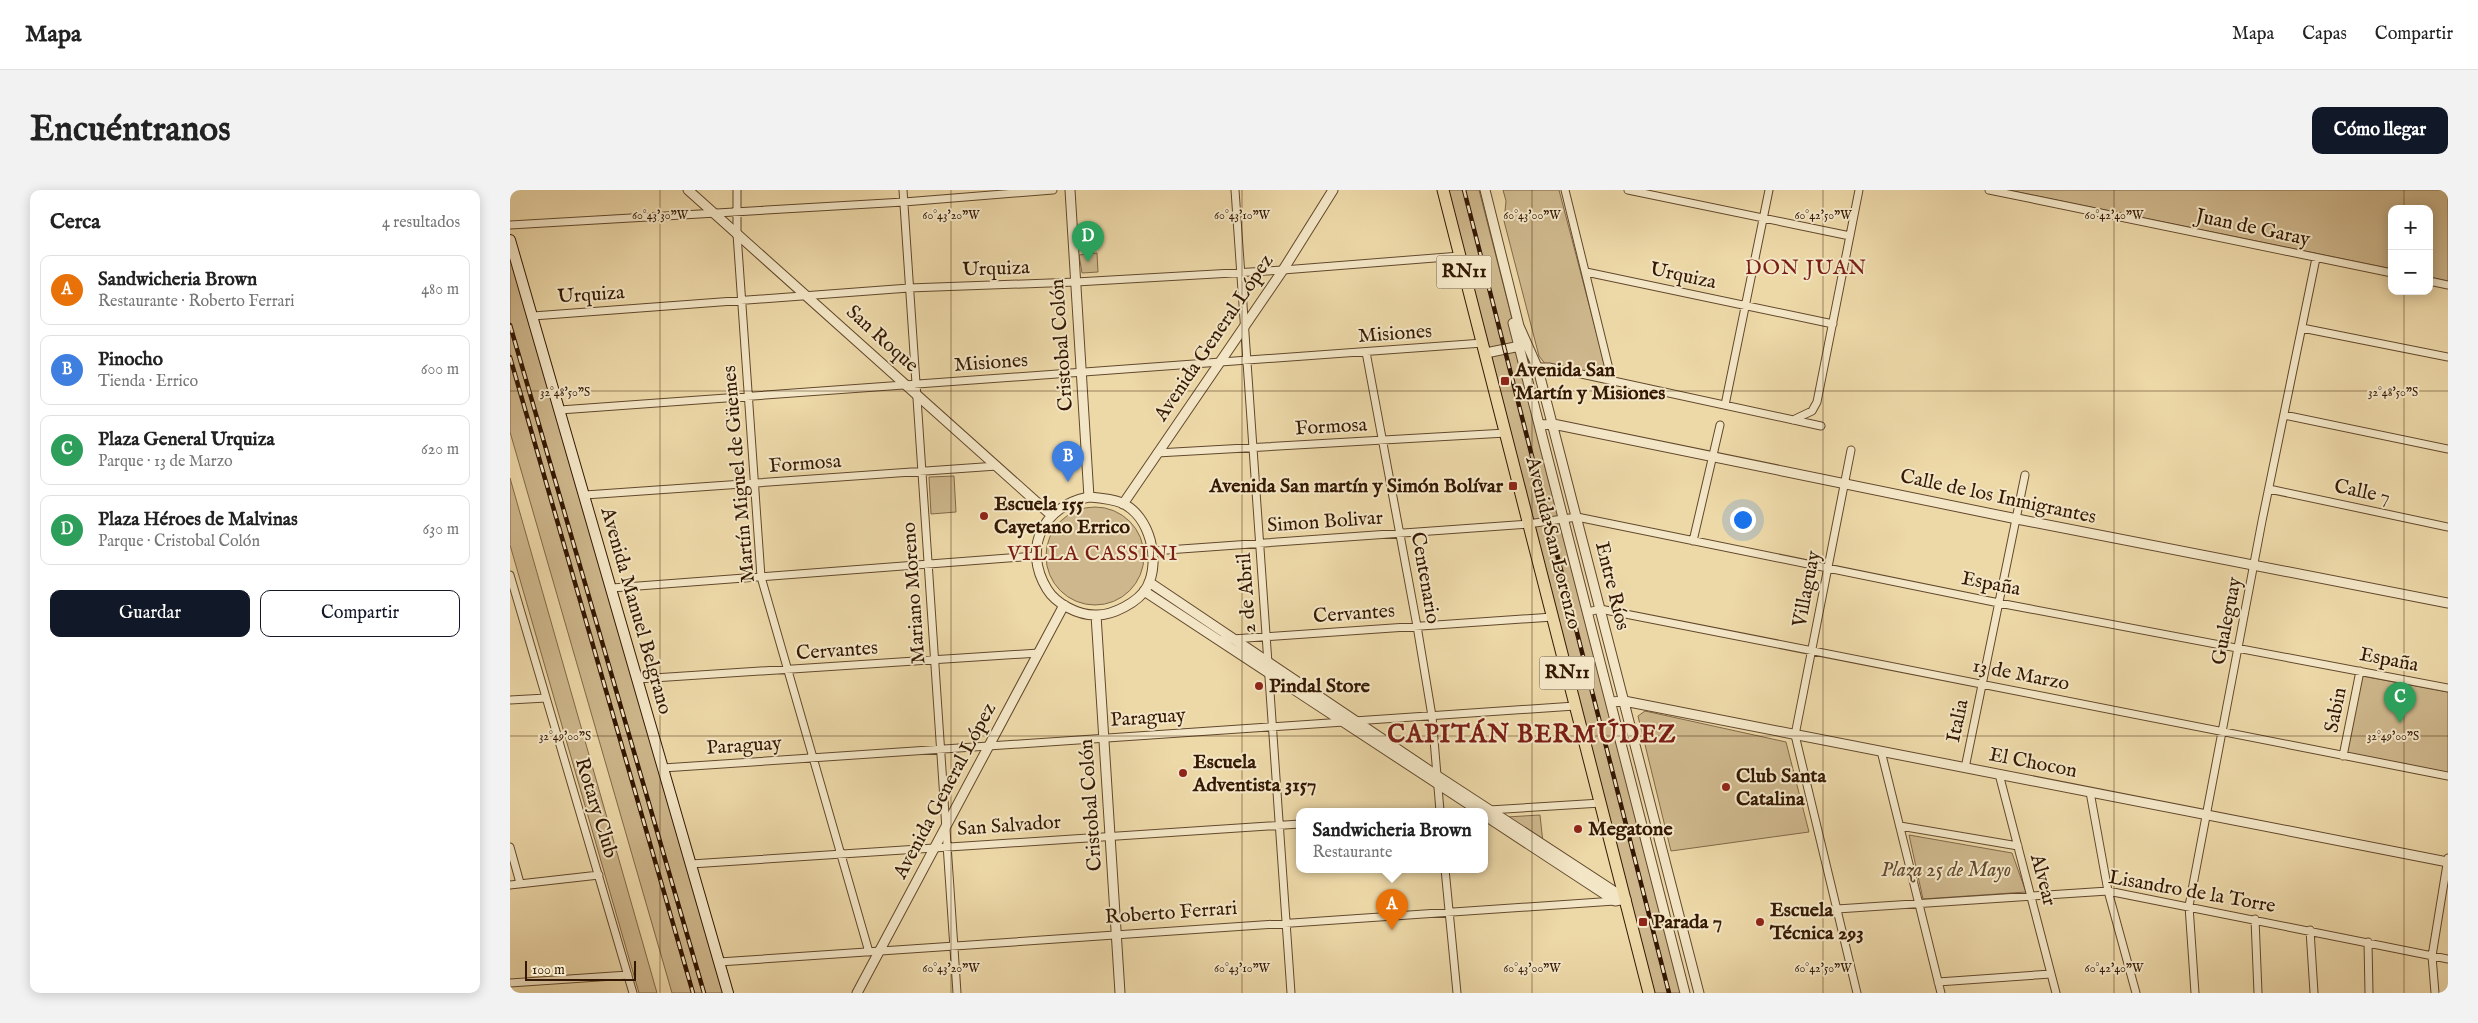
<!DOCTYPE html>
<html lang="es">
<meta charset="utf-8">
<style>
:root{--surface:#fff;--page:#f2f2f2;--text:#222;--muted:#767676;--line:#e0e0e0;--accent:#111827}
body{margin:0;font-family:"IM FELL English",serif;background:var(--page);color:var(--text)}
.controls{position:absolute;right:15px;top:15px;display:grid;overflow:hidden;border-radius:10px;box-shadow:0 2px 12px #0003}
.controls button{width:45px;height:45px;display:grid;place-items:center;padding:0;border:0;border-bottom:1px solid var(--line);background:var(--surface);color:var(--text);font:25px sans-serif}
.scale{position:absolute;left:15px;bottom:12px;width:111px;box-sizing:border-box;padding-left:5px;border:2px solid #341803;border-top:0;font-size:14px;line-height:18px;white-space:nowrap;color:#341803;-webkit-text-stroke:4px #f3e6c6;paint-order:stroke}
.you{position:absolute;left:1232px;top:329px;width:18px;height:18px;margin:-12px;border:4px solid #fff;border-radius:50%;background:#1a73e8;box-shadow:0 0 0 8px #1a73e833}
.badge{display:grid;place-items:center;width:32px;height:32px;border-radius:50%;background:var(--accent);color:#fff;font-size:16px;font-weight:700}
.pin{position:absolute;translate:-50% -41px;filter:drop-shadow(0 1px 2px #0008)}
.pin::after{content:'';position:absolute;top:26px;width:18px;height:15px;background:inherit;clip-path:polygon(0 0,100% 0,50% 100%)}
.popup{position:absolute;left:786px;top:618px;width:192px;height:65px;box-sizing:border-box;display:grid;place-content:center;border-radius:10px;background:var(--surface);filter:drop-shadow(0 1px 4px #0005);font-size:16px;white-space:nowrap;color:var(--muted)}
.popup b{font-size:19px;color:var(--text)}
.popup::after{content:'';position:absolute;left:50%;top:100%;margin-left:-10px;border:10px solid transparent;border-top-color:var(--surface)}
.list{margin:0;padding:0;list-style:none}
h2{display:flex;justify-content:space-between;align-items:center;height:65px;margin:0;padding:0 20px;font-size:21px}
h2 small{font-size:16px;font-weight:400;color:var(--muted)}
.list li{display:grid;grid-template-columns:32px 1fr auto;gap:15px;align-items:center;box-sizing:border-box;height:70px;margin:0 10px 10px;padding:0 10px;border:1px solid var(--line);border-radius:10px}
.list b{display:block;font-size:19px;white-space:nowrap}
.list p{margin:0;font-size:16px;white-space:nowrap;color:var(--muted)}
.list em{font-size:16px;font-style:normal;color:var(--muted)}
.actions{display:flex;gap:10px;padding:15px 20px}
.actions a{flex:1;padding:11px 0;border:1px solid var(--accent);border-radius:10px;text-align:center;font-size:18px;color:var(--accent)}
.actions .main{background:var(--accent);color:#fff}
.map{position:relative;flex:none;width:1938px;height:803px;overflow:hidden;border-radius:10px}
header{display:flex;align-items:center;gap:30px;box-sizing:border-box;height:70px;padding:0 25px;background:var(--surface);border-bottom:1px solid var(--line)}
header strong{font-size:24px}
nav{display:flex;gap:28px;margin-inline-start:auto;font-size:18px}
.intro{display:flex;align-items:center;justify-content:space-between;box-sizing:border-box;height:120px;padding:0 30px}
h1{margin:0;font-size:35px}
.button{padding:12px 22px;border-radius:10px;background:var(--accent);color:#fff;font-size:18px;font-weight:700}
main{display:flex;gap:30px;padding:0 30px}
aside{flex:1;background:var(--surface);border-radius:10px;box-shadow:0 2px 12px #0003}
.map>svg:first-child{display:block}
</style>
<header>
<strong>Mapa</strong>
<nav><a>Mapa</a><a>Capas</a><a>Compartir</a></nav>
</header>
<div class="intro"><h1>Encuéntranos</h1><a class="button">Cómo llegar</a></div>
<main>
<aside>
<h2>Cerca<small>4 resultados</small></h2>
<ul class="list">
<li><span class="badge" style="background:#e8710a">A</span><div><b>Sandwicheria Brown</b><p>Restaurante · Roberto Ferrari</p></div><em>480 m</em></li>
<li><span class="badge" style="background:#3f7fe0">B</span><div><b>Pinocho</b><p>Tienda · Errico</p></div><em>600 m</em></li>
<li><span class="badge" style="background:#2e9e5b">C</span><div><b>Plaza General Urquiza</b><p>Parque · 13 de Marzo</p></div><em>620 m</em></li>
<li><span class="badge" style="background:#2e9e5b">D</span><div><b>Plaza Héroes de Malvinas</b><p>Parque · Cristobal Colón</p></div><em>630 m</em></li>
</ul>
<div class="actions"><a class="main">Guardar</a><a>Compartir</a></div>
</aside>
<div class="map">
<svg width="1938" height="803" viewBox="0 0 1938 803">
<rect width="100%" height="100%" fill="#edd8a8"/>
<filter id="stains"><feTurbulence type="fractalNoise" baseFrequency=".004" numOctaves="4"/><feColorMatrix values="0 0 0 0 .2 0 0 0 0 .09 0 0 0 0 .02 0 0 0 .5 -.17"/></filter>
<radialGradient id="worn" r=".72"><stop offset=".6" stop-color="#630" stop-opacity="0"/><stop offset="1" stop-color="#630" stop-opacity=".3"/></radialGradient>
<path fill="#ceb78c" stroke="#816848" d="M933,0H969L1175,803H1139Z
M993,0H1049L1093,168L1095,180L1088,185L1036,175L1029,166L994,31L996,11Z
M1498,0H1938V91L1919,87V19H1882V79Z
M0,50L218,803H162L0,242Z
M587,63L588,82L572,83L569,65Z
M444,286L446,322L421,324L419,287Z
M0,288L147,803H129L0,355Z
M536 366a49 49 0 1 1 98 0a49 49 0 1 1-98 0Z
M1852,486L1938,502V584L1836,564Z
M1135,521L1276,552L1299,642L1161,661L1128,526Z
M1030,625L1033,653L997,627Z
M1399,645L1502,663L1516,702L1413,709Z"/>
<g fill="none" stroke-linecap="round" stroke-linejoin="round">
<defs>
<path id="minor" d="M227,0V44L251,387L359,762
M393,0L447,803
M725,0L781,803
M1055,0L1102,191
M1118,0L1340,46
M1479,0L1882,83
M0,35L394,12L543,0
M1076,82L1323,134
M1919,91L1938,95
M23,126L399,98L566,92L773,80L950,66
M1792,138L1938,167
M856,162L907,436L922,526L930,621
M1016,177H1039L1311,236
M1215,215L1259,0
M50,220L973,153
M1774,225L1938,259
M1283,230L1302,221L1307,212L1349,0
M1341,260L1285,545L1347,803
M647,263L996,243
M1759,299L1938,337
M75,305L487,276
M1183,351L1210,235
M643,361L1018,334L1067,327L1489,413L1938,498
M0,385L123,803
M102,398L526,366
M1078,422L1090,419L1938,586
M708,450L1043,427
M128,489L529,463
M0,510L36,508
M844,531L1065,516
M1371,561L1431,803
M1833,566L1850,481
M153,578L834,532
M1455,578L1515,285
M1489,584L1546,803
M1580,602L1598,701L1626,803
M979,620L1091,613
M1390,636L1508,656
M0,657L10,693
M181,674L790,634
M935,679L947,803
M0,695L89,685
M1327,719L1598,701L1938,769
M1745,729L1748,803
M1800,740L1804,803
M1858,752L1859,803
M209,772L1105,711
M1428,792L1541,784
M0,793L118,785
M1685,803L1679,716L1752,331L1806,68
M1925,803L1922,766L1938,668"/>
<path id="tertiary" d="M178,0L541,325
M560,0L579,307
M975,0L1009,136L1028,179L1189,803
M1003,133L1175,803
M976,163L1015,155
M1031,235L1043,234L1507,329L1938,413
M579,307C590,308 602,309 612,313C640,326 651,371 637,397C629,412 602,426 585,425C568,425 546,414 537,399C512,358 533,316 579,307Z
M613,314L773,80L823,0
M639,392L926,585L1116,709
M634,401L969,621
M586,425L610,803
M1101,512L1114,511L1938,672
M974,625L1105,711L1116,709
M347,803L554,415"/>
<path id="secondary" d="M0,50L218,803"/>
<path id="primary" d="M933,0L1139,803"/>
</defs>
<use href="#minor" stroke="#62482c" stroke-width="9"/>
<use href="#tertiary" stroke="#62482c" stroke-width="11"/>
<use href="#secondary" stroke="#341803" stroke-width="12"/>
<use href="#primary" stroke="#341803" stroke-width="13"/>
<use href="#minor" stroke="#f3e6c6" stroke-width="7"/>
<use href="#tertiary" stroke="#f3e6c6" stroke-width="9"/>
<use href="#secondary" stroke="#f3e6c6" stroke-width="10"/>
<use href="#primary" stroke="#edd8a8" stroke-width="11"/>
<defs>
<path id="rail" d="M954,0L1159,803
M0,135L194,803
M0,167L183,803"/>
</defs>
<use href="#rail" stroke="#341803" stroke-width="4.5"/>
<use href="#rail" stroke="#f3e6c6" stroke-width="2.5" stroke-dasharray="8" stroke-linecap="butt"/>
</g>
<path fill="none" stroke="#341803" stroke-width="1" stroke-opacity="0.45" d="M150,0V803M441,0V803M732,0V803M1022,0V803M1313,0V803M1604,0V803M1894,0V19M1894,101V803M0,201H1938M0,546H1938"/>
<g fill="#8f2418" stroke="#f3e6c6" stroke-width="2">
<rect x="990" y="186" width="10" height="10" rx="2.5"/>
<rect x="998" y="291" width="10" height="10" rx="2.5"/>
<circle cx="474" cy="326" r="5"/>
<circle cx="749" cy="496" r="5"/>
<circle cx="673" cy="583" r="5"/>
<circle cx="1216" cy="597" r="5"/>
<circle cx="1068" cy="639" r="5"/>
<rect x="1128" y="727" width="10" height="10" rx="2.5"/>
<circle cx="1250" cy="732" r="5"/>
</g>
<g text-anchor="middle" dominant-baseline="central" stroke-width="4" stroke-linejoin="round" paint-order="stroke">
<g fill="#f3e6c6" stroke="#6d563e" stroke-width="1">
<rect x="926.5" y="65.5" width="55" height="33" rx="4"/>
<rect x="1029.5" y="466.5" width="55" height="33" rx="4"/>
</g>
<g font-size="19" font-weight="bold" fill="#341803">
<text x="954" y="82">RN11</text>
<text x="1057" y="483">RN11</text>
</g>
<g font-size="20" fill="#341803" stroke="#f3e6c6">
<text transform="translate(1743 38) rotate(12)">Juan de Garay</text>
<text transform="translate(486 79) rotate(-2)">Urquiza</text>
<text transform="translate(1173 86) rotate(12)">Urquiza</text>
<text transform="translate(81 105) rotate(-4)">Urquiza</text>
<text transform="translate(885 144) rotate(-4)">Misiones</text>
<text transform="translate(704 148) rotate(-56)">Avenida General López</text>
<text transform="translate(372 149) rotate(42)">San Roque</text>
<text transform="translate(552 155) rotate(-94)">Cristobal Colón</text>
<text transform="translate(481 173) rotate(-4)">Misiones</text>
<text transform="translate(821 237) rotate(-3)">Formosa</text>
<text transform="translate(295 274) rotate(-4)">Formosa</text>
<text transform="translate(229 284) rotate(-95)">Martín Miguel de Güemes</text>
<text transform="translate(1852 302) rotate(12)">Calle 7</text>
<text transform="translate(1488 307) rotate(12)">Calle de los Inmigrantes</text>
<text transform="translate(815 332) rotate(-4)">Simon Bolivar</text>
<text transform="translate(1043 353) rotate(76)">Avenida San Lorenzo</text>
<text transform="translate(915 388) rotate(80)">Centenario</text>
<text transform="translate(1481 394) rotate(11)">España</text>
<text transform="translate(1102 396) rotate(76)">Entre Ríos</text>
<text transform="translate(1297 399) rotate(-79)">Villaguay</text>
<text transform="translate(404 403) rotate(-94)">Mariano Moreno</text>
<text transform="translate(737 403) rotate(-94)">2 de Abril</text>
<text transform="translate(126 421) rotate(74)">Avenida Manuel Belgrano</text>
<text transform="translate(844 424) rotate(-4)">Cervantes</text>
<text transform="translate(1717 431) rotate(-79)">Gualeguay</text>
<text transform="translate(327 461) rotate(-4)">Cervantes</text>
<text transform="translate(1879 470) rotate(11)">España</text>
<text transform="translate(1511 485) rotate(11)">13 de Marzo</text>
<text transform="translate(1826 520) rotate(-79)">Sabin</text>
<text transform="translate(638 528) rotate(-4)">Paraguay</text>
<text transform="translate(1448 531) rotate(-78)">Italia</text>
<text transform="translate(234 556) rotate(-4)">Paraguay</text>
<text transform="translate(1523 573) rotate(11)">El Chocon</text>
<text transform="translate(435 601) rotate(-62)">Avenida General López</text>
<text transform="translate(581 615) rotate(-94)">Cristobal Colón</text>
<text transform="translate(86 618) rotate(73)">Rotary Club</text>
<text transform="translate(499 636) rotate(-4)">San Salvador</text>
<text transform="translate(1533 690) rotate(75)">Alvear</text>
<text transform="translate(1682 702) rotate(10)">Lisandro de la Torre</text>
<text transform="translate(661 723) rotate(-4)">Roberto Ferrari</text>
</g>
<g font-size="20" font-weight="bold" fill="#341803" stroke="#f3e6c6" text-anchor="start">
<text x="1005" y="180">Avenida San<tspan x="1005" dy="23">Martín y Misiones</tspan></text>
<text x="993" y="296" text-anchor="end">Avenida San martín y Simón Bolívar</text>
<text x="484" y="314">Escuela 155<tspan x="484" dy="23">Cayetano Errico</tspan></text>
<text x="759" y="496">Pindal Store</text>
<text x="683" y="572">Escuela<tspan x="683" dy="23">Adventista 3157</tspan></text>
<text x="1226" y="586">Club Santa<tspan x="1226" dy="23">Catalina</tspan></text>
<text x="1078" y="639">Megatone</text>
<text x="1260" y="720">Escuela<tspan x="1260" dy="23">Técnica 293</tspan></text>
<text x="1143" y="732">Parada 7</text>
</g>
<g font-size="20" font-style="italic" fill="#62482c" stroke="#f3e6c6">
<text x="1436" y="680">Plaza 25 de Mayo</text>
</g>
<g font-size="21" letter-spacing="1" fill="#7a1f14" stroke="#f3e6c6">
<text x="1296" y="78">DON JUAN</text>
<text x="583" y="364">VILLA CASSINI</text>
</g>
<g font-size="25" font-weight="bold" letter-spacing="1" fill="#7a1f14" stroke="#f3e6c6">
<text x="1022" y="545">CAPITÁN BERMÚDEZ</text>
</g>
</g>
<g font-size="12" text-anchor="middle" fill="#341803" stroke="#f3e6c6" stroke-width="4" stroke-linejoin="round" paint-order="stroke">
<text x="150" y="29">60°43'30"W</text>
<text x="441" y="29">60°43'20"W</text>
<text x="732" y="29">60°43'10"W</text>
<text x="1022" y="29">60°43'00"W</text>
<text x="1313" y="29">60°42'50"W</text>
<text x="1604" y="29">60°42'40"W</text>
<text x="55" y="206">32°48'50"S</text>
<text x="1883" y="206">32°48'50"S</text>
<text x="55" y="550">32°49'00"S</text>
<text x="1883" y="550">32°49'00"S</text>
<text x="441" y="782">60°43'20"W</text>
<text x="732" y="782">60°43'10"W</text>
<text x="1022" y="782">60°43'00"W</text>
<text x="1313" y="782">60°42'50"W</text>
<text x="1604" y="782">60°42'40"W</text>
</g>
<rect width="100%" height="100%" filter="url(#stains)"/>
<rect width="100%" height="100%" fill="url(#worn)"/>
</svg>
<div class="controls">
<button>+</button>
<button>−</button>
</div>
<div class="scale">100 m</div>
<div class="you"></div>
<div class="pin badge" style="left:882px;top:740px;background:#e8710a">A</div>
<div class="popup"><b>Sandwicheria Brown</b>Restaurante</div>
<div class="pin badge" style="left:558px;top:292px;background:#3f7fe0">B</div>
<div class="pin badge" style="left:1890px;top:533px;background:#2e9e5b">C</div>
<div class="pin badge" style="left:578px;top:72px;background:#2e9e5b">D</div>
</div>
</main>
